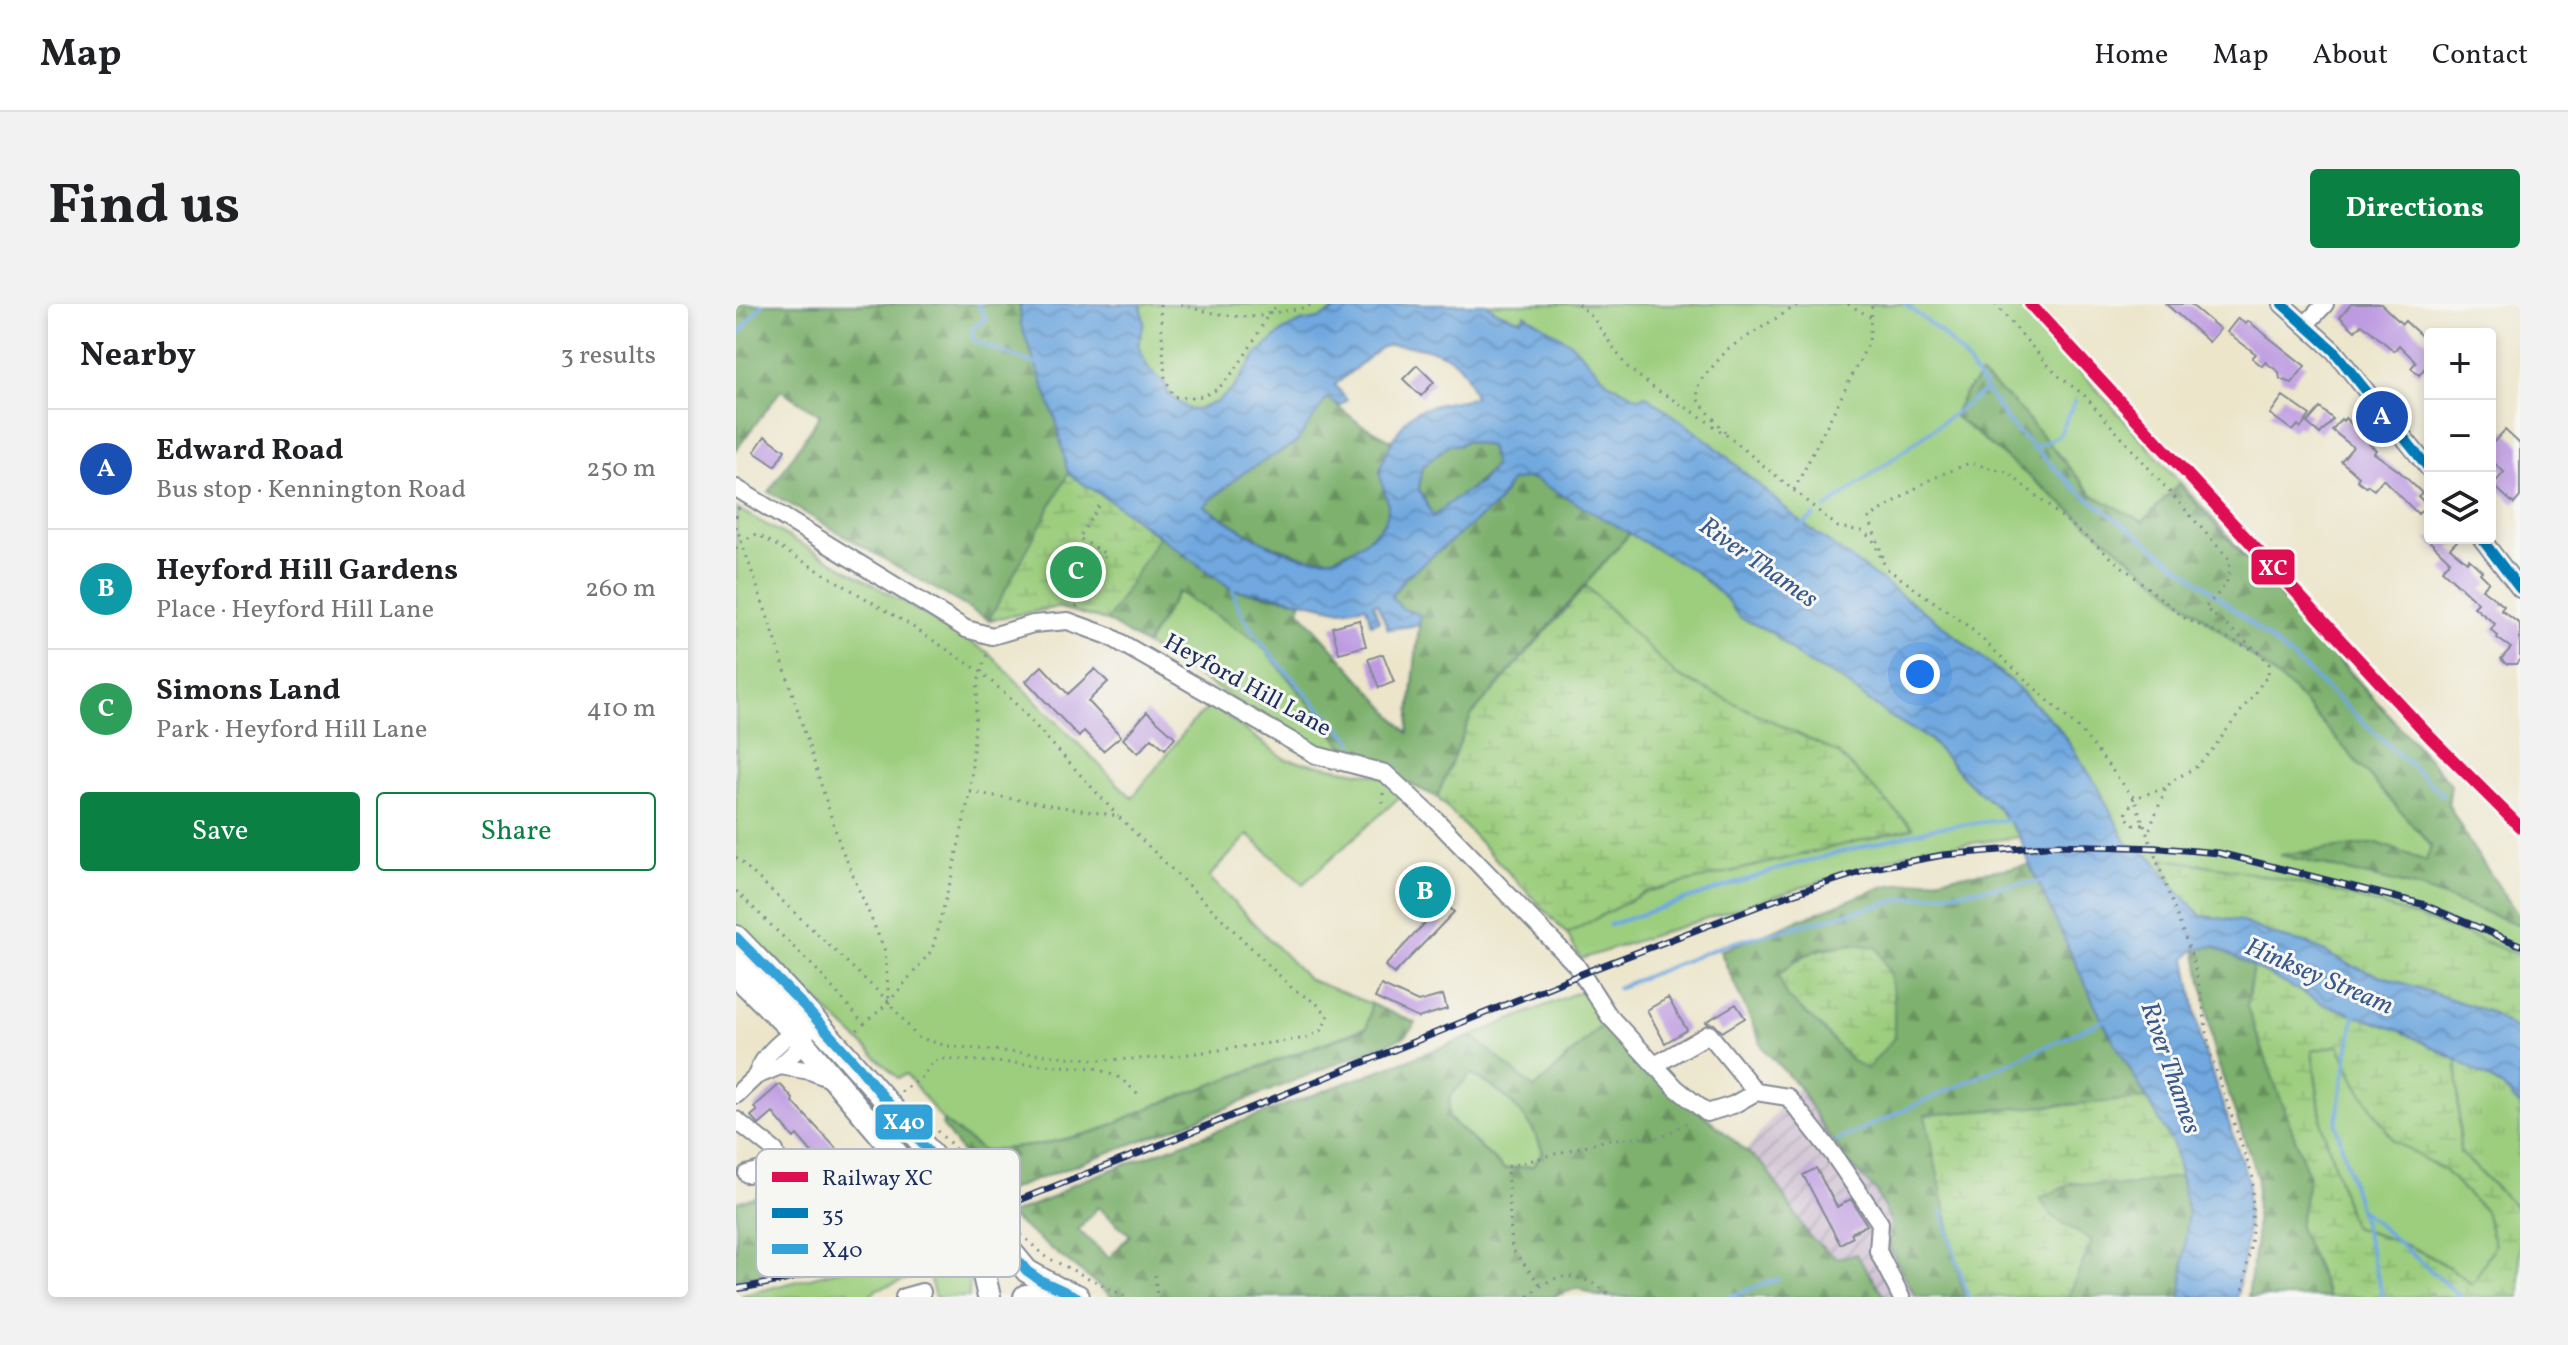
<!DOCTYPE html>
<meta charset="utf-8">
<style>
:root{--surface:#fff;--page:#f2f2f2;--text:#202124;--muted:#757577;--line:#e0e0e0;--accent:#0b8043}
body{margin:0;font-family:Vollkorn,serif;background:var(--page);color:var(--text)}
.controls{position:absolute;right:24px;top:24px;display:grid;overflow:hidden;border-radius:8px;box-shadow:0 4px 12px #0003}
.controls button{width:72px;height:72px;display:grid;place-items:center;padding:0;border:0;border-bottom:2px solid var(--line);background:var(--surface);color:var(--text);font:40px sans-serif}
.you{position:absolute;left:1184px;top:370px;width:28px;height:28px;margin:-20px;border:6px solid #fff;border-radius:50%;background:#1a73e8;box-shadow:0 0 0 12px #1a73e833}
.badge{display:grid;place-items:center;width:52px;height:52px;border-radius:50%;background:var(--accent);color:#fff;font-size:26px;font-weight:700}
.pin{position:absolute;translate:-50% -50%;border:4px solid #fff;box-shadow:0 2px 8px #0006}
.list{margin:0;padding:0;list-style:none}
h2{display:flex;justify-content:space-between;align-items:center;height:104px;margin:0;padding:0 32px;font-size:34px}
h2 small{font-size:26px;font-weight:400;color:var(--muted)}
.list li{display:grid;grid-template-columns:52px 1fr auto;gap:24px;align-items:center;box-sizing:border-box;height:120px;padding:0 32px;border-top:2px solid var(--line)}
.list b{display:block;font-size:30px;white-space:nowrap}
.list p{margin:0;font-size:26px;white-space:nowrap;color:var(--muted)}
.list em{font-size:26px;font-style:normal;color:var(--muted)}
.actions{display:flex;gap:16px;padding:24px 32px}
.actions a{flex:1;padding:18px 0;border:2px solid var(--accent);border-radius:8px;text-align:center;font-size:28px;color:var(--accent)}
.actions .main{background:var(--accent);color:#fff}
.icon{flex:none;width:44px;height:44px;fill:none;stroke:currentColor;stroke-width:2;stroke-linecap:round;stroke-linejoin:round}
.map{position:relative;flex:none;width:1784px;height:993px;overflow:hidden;border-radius:8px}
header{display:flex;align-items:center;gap:48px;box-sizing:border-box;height:112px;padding:0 40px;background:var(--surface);border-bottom:2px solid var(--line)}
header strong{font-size:38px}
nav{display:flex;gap:44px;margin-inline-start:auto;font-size:28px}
.intro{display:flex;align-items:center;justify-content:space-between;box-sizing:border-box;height:192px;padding:0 48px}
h1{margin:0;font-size:56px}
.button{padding:20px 36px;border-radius:8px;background:var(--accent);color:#fff;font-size:28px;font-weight:700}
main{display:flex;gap:48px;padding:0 48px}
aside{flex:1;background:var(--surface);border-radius:8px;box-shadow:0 4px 12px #0003}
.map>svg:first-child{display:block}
</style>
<header>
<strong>Map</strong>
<nav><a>Home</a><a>Map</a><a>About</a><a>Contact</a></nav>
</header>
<div class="intro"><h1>Find us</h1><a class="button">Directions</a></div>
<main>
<aside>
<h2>Nearby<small>3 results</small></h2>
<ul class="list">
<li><span class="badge" style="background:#1a4fb4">A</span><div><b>Edward Road</b><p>Bus stop · Kennington Road</p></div><em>250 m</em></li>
<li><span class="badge" style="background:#0f9aa8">B</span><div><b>Heyford Hill Gardens</b><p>Place · Heyford Hill Lane</p></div><em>260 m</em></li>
<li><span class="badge" style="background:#2e9e5b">C</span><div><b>Simons Land</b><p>Park · Heyford Hill Lane</p></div><em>410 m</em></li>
</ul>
<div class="actions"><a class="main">Save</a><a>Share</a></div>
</aside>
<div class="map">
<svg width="1784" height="993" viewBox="0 0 1784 993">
<defs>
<pattern id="industrial-furrows" width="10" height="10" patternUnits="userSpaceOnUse" patternTransform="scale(2)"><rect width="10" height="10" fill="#cebed0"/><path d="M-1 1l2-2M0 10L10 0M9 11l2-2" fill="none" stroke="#a69bac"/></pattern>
<pattern id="forest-firs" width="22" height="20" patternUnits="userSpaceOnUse" patternTransform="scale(2)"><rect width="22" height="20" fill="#7db16d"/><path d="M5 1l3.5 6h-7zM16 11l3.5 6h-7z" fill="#66905d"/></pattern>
<pattern id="wetland-marsh" width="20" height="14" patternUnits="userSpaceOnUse" patternTransform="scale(2)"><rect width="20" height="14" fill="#9cce7e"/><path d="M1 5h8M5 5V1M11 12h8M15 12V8" fill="none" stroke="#86b16f"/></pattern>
<pattern id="park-tufts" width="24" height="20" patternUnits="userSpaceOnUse" patternTransform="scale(2)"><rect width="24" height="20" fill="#9cce7e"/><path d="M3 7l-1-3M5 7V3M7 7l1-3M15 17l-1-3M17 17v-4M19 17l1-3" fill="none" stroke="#86b16f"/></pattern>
<pattern id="water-waves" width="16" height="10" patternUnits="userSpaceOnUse" patternTransform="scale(2)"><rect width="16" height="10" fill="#70a8df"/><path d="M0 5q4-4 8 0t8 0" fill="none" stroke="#5b89b8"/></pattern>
</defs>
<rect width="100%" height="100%" fill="#f6f6f2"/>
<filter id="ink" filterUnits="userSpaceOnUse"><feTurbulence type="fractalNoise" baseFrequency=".0125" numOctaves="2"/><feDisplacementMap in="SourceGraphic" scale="16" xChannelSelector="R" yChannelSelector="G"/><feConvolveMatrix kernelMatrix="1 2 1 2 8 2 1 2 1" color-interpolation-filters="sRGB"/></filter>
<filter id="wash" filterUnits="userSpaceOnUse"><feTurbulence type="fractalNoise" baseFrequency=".006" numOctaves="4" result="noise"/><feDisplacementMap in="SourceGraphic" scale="32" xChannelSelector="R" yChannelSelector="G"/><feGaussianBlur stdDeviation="1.8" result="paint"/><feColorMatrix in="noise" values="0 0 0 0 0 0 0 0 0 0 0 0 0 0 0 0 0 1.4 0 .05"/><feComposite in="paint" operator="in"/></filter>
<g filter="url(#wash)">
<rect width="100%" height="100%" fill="#ece5ca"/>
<path fill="url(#industrial-furrows)" d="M1063,783L1089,827L1114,860L1140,887L1155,918L1153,943L1180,993H1149L1120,950L1100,954L1073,932L1030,864L1010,847L1052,793Z"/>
<path fill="#9cce7e" stroke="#5c7e6e" stroke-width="2" d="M405,0H610L583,15L565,18L522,49L497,85L481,98L463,105H452L434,92L429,80L412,64L402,42L408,19Z
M751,0H1284L1715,480L1712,500L1734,540L1784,614V729L1756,709L1438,583L1417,554L1390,538L1362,483L1322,423L1278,380L1204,319L1067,220L954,124L929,107L873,79L835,39L789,11L785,16L760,7Z
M0,204L116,268L253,349L396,494L455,420L475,401L549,455L644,472L666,491L567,580L512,531L473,573L572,675L635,700L631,723L415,803L362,827L304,841L247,847L207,817L170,770L162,774L0,620Z
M894,229L960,268L991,296L1003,313L1035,328L1067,356L1103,374L1150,410L1193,435L1231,477L1262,504L1284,533L1181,546L845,655L831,630L701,493L735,412Z
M441,287L523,338L617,454L583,447L410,341Z
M849,685L870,717L798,785L736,732Z
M1603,741L1621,781L1658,837L1709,867L1749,907L1759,941L1737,981C1700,949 1662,937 1616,923L1586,821L1576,747Z
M735,770C767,785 796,814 807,848L797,862L768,865L712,813L714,792Z
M208,930C228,949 235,965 233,993H199L192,968L141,985L133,993H115L112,986L64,993H0L124,961Z"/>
<path fill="url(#forest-firs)" stroke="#4c7066" stroke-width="2" fill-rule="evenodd" d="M3,0H284L285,21L320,116L332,170L382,202L497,286L566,297L563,306L672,429L684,311L665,304L655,292L670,273L761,200L775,177L792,174L800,176L894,229L735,412L701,493L617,454L523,338L442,288L410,341L371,317L322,303L253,316L33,188L84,111L45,86L0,146V4Z
M1245,71L1279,100L1357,191L1407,218L1442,180L1715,480L1712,500L1734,540L1784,614V621L1683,584L1544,551L1642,539L1690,557L1695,542L1557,386L1217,111L1229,89Z
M591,93L624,120L657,137L644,167L653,202L651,215L639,229L620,243L597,254H573L524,237L467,201L507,169L560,139Z
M728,137L753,142L758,162C740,184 719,194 697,213L683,185L686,163L714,140Z
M1294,561L1366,716L1412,795L1190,811L1228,993H1180L1153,943L1155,918L1140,887L1114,860L1089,827L1063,783L1027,744L984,647L1149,582ZM1118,640L1115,756L1085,723L1058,656L1085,644Z
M1478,642L1517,661L1511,703L1573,872L1563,923L1593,993H1512L1520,934L1521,872L1478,748L1470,695L1459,645Z
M635,700L680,719L670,732L460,816L257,892L206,821L207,817L247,847L304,841L362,827L415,803L631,724Z
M870,717L932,780L1030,864L1073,932L1100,954L1120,950L1149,993H862L842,984L816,993H377L272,911L315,894L337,880L736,732L799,785ZM735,770C767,786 796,814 807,848L797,862L768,865L712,814L714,792ZM362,903L394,931L373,954L342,926Z
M137,861L172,910L184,905L197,927L69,962L0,976V898Z
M1444,872L1452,908L1445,993H1332L1356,937L1315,912L1304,895L1336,879L1386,882Z"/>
<path fill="url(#wetland-marsh)" stroke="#5c7e6e" stroke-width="2" fill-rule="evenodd" d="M332,170L382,202L422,233L371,317L322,303L253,316Z
M850,282L940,371L1102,449L1177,524L910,588L831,630L701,493L735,412Z
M1427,555C1549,570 1671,604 1784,652V729L1756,709L1616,662L1573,640L1546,634L1504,617L1465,612L1438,583Z
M1118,640L1141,644L1154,669L1158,696V734L1131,765L1115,756L1085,723L1050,692L1043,671C1067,647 1086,644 1118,640Z
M1517,661L1590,701L1665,727L1721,756L1724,848L1784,907V993H1696L1694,989L1690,993H1593L1563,923L1573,872L1511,703ZM1603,741L1621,781L1658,837L1709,867L1749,907L1759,941L1736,981C1701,950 1661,937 1617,923L1586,821L1576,747Z
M1412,795L1438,842L1444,872L1386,882L1336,879L1304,895L1315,912L1356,937L1332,993H1228L1189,811Z"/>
<path fill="url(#park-tufts)" stroke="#5c7e6e" stroke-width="2" d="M1721,756L1767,783L1784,802V907L1724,848Z"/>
<path fill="url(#water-waves)" stroke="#466c9e" stroke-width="2" fill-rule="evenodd" d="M284,0H405L408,19L402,42L412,64L429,80L434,92L452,105H463L481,98L497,85L522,49L548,26L565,18L583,15L610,0H751L760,7L785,16L789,10L835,39L873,79L903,94L909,91L974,138L1067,220L1204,319L1278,380L1322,423L1362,483L1390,538L1417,554L1438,583L1465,612L1504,617L1546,634L1573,640L1616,662L1756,709L1784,729V802L1767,783L1721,756L1665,727L1590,701L1478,642L1459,645L1450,654L1465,737L1512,876L1511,930L1501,993H1445L1452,908L1438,842L1366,716L1294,561L1284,533L1262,504L1231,477L1193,435L1150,410L1103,374L1067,356L1035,328L1003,313L991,296L960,268L800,176L792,174L775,177L761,200L670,273L655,292L665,304L684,311L683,321L652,325L641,299L637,300L643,317L635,320L630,302L606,306L534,290L497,286L382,202L332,170L320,116L285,21ZM653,41C677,41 716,45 729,69C733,76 736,85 739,93C722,98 689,100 675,111C665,120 643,157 644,170C645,184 655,197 651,211C649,223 636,231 627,238C619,244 606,253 595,254C554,261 501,223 468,202L507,169L560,139L591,94L604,102L611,96L599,81L644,44ZM729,137L753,142L758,162L743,180L718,195L697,213L683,185L686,163L713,140L722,142Z"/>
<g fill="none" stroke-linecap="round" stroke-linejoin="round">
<path stroke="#70a8df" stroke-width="4" d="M242,0L250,15L236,25V32L240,38L299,60
M1169,0L1203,27L1226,51L1272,118L1339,184L1472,284L1567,363L1707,491
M0,34L26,0
M1296,144L1323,132L1339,97
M1090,204L1250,86
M1064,223L1078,212
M497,286C504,329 586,404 617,438
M873,621L1052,562L1198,524L1276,515
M881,684L991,640L1172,594L1307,577
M1619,707L1600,820L1647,993
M1100,837L1368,716
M1624,905L1725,993
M1206,908L1232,993
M993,993L1042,975"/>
</g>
<g id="blocks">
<path fill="#be9be1" d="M1430,0H1454L1484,25L1473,38Z
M1615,0H1645L1666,20L1669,17L1694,40V58L1683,71L1675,64L1680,58L1663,41L1658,47L1626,20L1619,27L1604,13Z
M1502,14L1510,20L1512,17L1569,62L1556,79L1544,75L1543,68L1529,58L1526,62L1516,54L1520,50L1491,28Z
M681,61L698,78L685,92L667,75Z
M1547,92L1574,111L1565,124L1562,121L1557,127L1534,110Z
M1584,104L1597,115L1584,130L1571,119Z
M1609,114L1634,138L1633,140L1640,146L1638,149L1663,167L1686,189L1682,192L1691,201L1682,210L1647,175L1638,186L1631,181L1630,183L1621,176L1623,173L1605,157L1617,143L1596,126L1605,115L1607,117Z
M1769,126L1784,140V193L1778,200L1757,181L1768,168L1754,155V142Z
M29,132L49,146L39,162L18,148Z
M1690,234H1724L1714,244L1731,258L1733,255L1746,267L1744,269L1753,278L1746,285L1768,302L1765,306L1784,320V355L1780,360H1770L1765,355L1775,344L1761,334L1762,332L1755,326L1759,320L1738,303L1742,299L1706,266L1714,257Z
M623,316L630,342L603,349L596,323Z
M647,350L658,378L643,384L632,355Z
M306,362L332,390L359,365L372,378L352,397L385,432L367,447L348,427L343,433L290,377Z
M411,408L439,433L429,445L416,434L402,449L387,435Z
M690,579L718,608L658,670L649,662L689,619L669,598Z
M645,681L682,698L707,691L711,705L682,714L639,694Z
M932,694L951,726L929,739L911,706Z
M1000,700L1009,714L986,728L978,720L971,719L970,718Z
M44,780L57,795L56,797L99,843L106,861L84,868L79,852L61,831L58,834L37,809L23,821L15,812L21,807L18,803Z
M1080,864L1101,903L1115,895L1131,921L1115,929L1117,933L1104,940L1067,871Z"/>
</g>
</g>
<g filter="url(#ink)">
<use href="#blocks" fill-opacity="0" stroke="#848a94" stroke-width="2"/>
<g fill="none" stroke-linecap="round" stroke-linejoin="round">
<defs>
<path id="minor" d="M1546,0L1598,47L1694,166
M1570,20L1589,0
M0,184L230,325L256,332L297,320L332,317L373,332L580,451L649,469L700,516L840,661L873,712L940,784L971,809L997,801L1020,788L973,730L919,761
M1745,234L1784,285
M0,651L63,715L70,730L68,739L44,762L20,772L0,791
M44,762L74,767L97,776
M20,772C27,751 48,732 68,723
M1020,788L1052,793L1097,850L1144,919L1142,947L1165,993
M0,816L39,847L43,861L11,870
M168,993L186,988"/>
<path id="major" d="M0,633C82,717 158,804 232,895
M0,671L58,728L210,908
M256,925L291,967L326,987
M234,939L245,958L253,993"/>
<path id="highway" d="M290,993L326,987L341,993"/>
</defs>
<use href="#minor" stroke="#848a94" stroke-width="20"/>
<use href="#major" stroke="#848a94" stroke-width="26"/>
<use href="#highway" stroke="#848a94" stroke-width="28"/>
<path stroke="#848a94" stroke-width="3" stroke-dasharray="2 6" stroke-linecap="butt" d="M424,0L429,73L437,92C450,96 470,93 481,85C499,71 522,31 532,10L571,3L576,0
M445,0C461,7 517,19 533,9C537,7 539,3 542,0
M842,0L857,14L890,62L919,85L961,110L993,133L1102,223L1126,227L1137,236L1150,264L1232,322L1346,428L1398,494L1456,653L1465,690L1474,749L1517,874L1516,932L1506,993
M1112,0L1136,14
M1259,0L1320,70L1348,91L1492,254C1498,279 1484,286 1469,304L1524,349L1533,360L1532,371L1476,446L1460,463L1436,477L1430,484L1412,529
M989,128L961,95L963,78L993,44L1063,0
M1058,186L1133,38L1136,0
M0,213L3,203
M0,222L40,337L104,541L149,647L153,698
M0,245L6,237L21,230L171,319L245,368L277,397L382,512
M1147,253L1133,214L1191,177L1233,159L1271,168L1450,315L1518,346
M340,303L370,250L343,234L363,202
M647,499V489
M1407,521H1398L1389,512L1398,494L1430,484
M0,553L153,698L181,733L211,742L365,756L424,754L571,734L586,726L592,711L580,699L557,685L382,512L234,488
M0,587L80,665L128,720L117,730
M128,720L153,698L196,646L216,571L234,488L242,378L252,347
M165,788L188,772L197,757L208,755L359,764L384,774L406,793
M201,827L218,843L234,867
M285,930L308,952L391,993
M419,971L421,993
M804,980L776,945L771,863L874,835L926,833L956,816
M792,993C821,963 847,969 877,993"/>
<use href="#minor" stroke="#fff" stroke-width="16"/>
<use href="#major" stroke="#fff" stroke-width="22"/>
<use href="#highway" stroke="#fff" stroke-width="24"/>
<defs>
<path id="rail" d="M0,985L49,976L135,952L197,930L416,844L855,666L1041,595L1137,564L1207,551L1321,541L1425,544L1483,549L1686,600L1784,641"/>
</defs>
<use href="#rail" stroke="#1b2f5e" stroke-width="7"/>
<use href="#rail" stroke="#f6f6f2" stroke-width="4" stroke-dasharray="12" stroke-linecap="butt"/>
<defs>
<path id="major-bridge" d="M232,895L256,925
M210,908L234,939"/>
</defs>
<use href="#major-bridge" stroke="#848a94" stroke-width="26" stroke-linecap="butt"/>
<use href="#major-bridge" stroke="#fff" stroke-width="22"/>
<defs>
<path id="bus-1" d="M1546,0L1598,47L1694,166
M1745,234L1784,285"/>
<path id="bus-2" d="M0,633L68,702L122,762L291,967L304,976L341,993"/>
</defs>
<use href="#bus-1" stroke="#f6f6f2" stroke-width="16"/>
<use href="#bus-2" stroke="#f6f6f2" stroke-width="16"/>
<use href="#bus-1" stroke="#007cb8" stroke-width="10"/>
<use href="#bus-2" stroke="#33a2d8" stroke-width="10"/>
<defs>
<path id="rail-1" d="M1294,0L1694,433L1784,523"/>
</defs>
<use href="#rail-1" stroke="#f6f6f2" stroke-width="18"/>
<use href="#rail-1" stroke="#df0d52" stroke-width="12"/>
</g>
</g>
<g text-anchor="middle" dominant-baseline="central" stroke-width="6" stroke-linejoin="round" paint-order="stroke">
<g font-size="24" fill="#1b2f5e" stroke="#f6f6f2">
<text transform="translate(511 382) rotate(29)">Heyford Hill Lane</text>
</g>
<g font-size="26" font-style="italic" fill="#39598b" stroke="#f6f6f2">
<text transform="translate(1022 259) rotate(35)">River Thames</text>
<text transform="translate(1583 673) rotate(23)">Hinksey Stream</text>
<text transform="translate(1434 764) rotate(71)">River Thames</text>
</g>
</g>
<rect x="20" y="845" width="264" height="128" rx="12" fill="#f6f6f2" stroke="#b4bac6" stroke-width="2"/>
<rect x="36" y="868" width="36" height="10" fill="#df0d52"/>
<rect x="36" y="904" width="36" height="10" fill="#007cb8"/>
<rect x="36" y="940" width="36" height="10" fill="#33a2d8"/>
<g font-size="22" fill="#1b2f5e">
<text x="86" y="881">Railway XC</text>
<text x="86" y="917">35</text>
<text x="86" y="953">X40</text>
</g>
<g stroke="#f6f6f2" stroke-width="3">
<rect x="1514" y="244" width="46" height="38" rx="8" fill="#df0d52"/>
<rect x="138" y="799" width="60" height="38" rx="8" fill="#33a2d8"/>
</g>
<g font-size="22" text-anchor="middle" font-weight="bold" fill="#fff">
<text x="1537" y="271">XC</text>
<text x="168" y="825">X40</text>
</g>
</svg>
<div class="controls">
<button>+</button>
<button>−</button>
<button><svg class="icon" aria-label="layers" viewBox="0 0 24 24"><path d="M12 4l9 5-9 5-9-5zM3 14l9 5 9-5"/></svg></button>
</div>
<div class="you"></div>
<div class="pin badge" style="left:1646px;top:113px;background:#1a4fb4">A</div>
<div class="pin badge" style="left:689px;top:588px;background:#0f9aa8">B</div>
<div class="pin badge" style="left:340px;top:268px;background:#2e9e5b">C</div>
</div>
</main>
